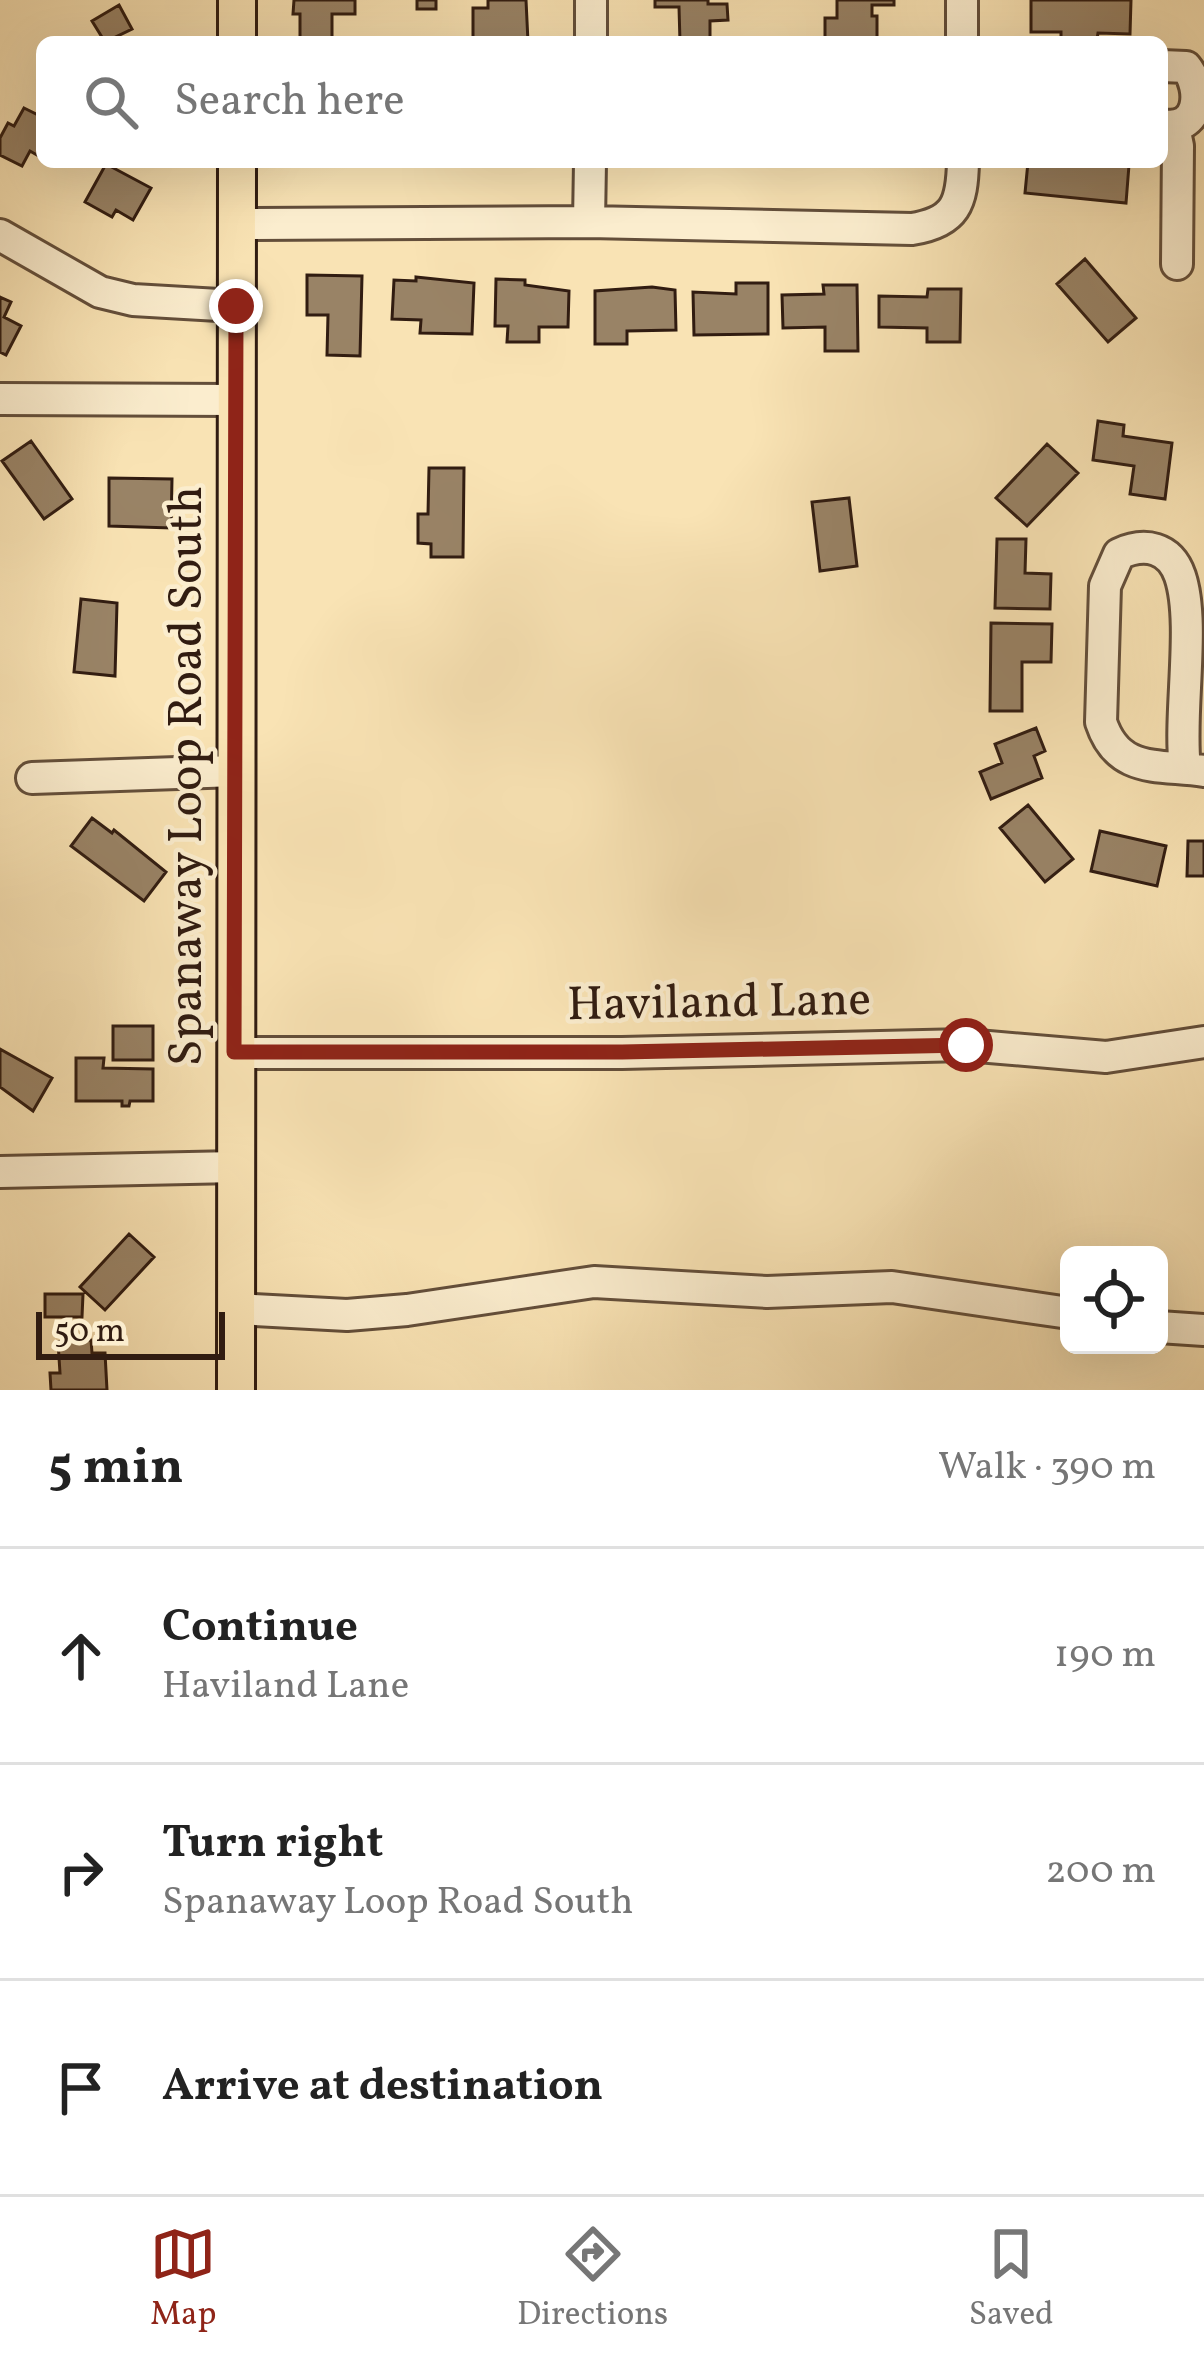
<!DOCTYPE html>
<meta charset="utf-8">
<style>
:root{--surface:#fff;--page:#f2f2f2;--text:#222;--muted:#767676;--line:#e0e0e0;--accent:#8f2418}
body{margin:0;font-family:Vollkorn,serif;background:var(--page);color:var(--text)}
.controls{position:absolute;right:36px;bottom:36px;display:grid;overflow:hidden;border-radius:18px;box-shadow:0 12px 48px #0002}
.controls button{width:108px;height:108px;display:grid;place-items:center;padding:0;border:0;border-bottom:3px solid var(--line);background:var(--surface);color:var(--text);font:60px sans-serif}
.scale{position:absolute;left:36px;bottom:30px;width:189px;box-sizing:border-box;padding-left:12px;border:6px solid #311c11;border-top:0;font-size:33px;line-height:42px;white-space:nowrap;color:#311c11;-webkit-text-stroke:9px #fbedce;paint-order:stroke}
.stop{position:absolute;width:36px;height:36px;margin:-27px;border:9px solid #8f2418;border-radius:50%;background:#fff}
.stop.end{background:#8f2418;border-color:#fff;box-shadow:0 3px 12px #0008}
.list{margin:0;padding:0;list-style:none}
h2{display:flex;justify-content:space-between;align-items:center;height:156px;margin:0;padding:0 48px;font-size:51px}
h2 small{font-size:39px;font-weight:400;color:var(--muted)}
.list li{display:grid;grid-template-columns:78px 1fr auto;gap:36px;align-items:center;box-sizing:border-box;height:216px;padding:0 48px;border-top:3px solid var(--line)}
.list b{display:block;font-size:45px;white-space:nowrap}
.list p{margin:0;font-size:39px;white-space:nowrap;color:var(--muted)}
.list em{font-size:39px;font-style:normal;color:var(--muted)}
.icon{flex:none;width:66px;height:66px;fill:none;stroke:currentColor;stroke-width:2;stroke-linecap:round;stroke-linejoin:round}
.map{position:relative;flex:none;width:1204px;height:1390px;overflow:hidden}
.search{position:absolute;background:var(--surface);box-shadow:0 12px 48px #0002;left:36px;right:36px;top:36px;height:132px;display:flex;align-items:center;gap:30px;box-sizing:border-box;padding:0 42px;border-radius:18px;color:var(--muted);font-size:45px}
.sheet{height:804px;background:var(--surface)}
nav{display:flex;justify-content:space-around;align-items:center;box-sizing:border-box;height:168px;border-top:3px solid var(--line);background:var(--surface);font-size:33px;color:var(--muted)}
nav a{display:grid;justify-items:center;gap:6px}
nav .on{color:var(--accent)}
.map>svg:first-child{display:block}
</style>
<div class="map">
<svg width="1204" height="1390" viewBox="0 0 1204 1390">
<rect width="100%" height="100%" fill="#f9e3b4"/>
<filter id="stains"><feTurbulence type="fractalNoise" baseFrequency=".00167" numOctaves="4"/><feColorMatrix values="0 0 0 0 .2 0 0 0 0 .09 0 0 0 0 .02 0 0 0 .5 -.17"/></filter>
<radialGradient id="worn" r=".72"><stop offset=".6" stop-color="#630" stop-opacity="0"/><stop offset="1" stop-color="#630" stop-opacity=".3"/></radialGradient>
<path fill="#998366" stroke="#311c11" stroke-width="3" d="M294,0H355V14H332V42H300V14H293Z
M417,0H436V9H417Z
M488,0H526L528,42L473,39V8H488Z
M655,0H708V4H727L728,20L710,21V42H680L679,7H655Z
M837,0H894V5H872V16H877V38H825V18H837Z
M1031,0H1131L1130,34L1098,33L1097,39L1061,38V32H1031Z
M119,5L132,29L105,42L92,21Z
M24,108L42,117V158L30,151L22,166L0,155V138L8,123L14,126Z
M1028,162L1129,165L1126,203L1025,193Z
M106,164L151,188L133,220L116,210L112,217L85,202Z
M1085,259L1136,318L1108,342L1057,284Z
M307,275L362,276L360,356L327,355L328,315H307Z
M416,277L474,283L472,334L420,333L421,320L392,319L394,280L416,281Z
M496,279L525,280V285L569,291L568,327H539V342H507L508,326H495Z
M736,283H768V334L694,335L693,292L736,294Z
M823,285H857L858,351H825V327L783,328L782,295L824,294Z
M652,287L675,290L676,330L627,331V344H595V291Z
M928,289H961L960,342H927V328L879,327V296L927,297Z
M0,297L11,302L4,317L21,326L6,355L0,352Z
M1098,421L1124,425L1123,436L1172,443L1165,499L1130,494L1134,466L1093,460Z
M31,441L72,499L44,519L2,461Z
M1047,444L1078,473L1027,526L996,498Z
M429,468H464L463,557H431V544L418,543V514H428Z
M109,478L172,479L171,528L109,526Z
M849,498L857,566L820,571L812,502Z
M997,539H1026L1025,573L1051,574L1050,609L995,608Z
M81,599L117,603L115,676L74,672Z
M991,623L1052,624L1051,662H1022V711H990Z
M1036,728L1045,751L1034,756L1042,778L991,799L980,772L1002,763L995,744Z
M1028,805L1073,859L1045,882L1000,828Z
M92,818L112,833L114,830L166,872L144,901L71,846Z
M1100,831L1166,846L1157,886L1091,871Z
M1188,841H1204V876H1187Z
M113,1026H153V1060H113Z
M0,1049L52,1078L33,1111L0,1087Z
M76,1058H104L103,1068L153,1069V1101H130L129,1106H122V1101H76Z
M129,1234L154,1257L105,1310L80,1287Z
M45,1294H83L82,1317H45Z
M91,1340L92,1353H105L107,1390H51L50,1373H60L58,1342Z"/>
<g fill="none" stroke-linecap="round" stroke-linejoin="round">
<defs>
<path id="minor" d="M962,0V42
M591,42V0
M1162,66L1186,67C1204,90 1200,132 1162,125
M1174,127L1178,146L1177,264
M589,222L590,162
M237,224L589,222L912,229C956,222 962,203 963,162
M0,235L100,292L133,300L236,306
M0,399L237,400
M1185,768C1178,715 1196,623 1180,576C1170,547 1145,542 1119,554L1105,586L1101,722C1118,774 1158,764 1204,771
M32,778L236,771
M234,1053H622L966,1045L1106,1057L1204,1042
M0,1172L236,1167
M236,1309L347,1315L407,1310L594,1282L767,1292L892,1287L1069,1313
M1159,1327L1204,1330"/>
<path id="major" d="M237,0V42
M236,1390L237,162"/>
</defs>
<use href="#minor" stroke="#634e3a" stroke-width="36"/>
<use href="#major" stroke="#311c11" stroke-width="42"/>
<use href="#minor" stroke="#fbedce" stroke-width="30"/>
<use href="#major" stroke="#f9e3b4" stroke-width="36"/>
</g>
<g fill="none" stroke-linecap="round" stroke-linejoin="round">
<path stroke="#8f2418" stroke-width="15" d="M236,306L234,1052H622L966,1045"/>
</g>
<g text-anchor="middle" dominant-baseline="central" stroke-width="9" stroke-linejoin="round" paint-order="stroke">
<g font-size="48" fill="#311c11" stroke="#fbedce">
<text transform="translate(188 776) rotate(-90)">Spanaway Loop Road South</text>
<text transform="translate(719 1004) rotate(-1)">Haviland Lane</text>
</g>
</g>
<rect width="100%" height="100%" filter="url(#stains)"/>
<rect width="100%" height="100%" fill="url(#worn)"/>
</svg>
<div class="controls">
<button><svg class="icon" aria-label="locate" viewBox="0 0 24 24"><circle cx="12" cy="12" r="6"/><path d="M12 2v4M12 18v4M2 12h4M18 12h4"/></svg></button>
</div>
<div class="scale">50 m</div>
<div class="stop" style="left:966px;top:1045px"></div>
<div class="stop end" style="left:236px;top:306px"></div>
<div class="search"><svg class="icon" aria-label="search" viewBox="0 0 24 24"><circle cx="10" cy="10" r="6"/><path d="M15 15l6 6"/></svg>Search here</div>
</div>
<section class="sheet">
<h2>5 min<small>Walk · 390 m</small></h2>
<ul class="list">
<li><svg class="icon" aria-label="ahead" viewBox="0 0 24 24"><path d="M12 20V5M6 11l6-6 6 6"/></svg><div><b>Continue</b><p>Haviland Lane</p></div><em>190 m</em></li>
<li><svg class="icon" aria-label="right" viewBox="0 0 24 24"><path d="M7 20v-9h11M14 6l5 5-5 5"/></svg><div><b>Turn right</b><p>Spanaway Loop Road South</p></div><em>200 m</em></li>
<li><svg class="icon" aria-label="arrive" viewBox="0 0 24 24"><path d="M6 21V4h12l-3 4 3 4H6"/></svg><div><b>Arrive at destination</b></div></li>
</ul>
</section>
<nav>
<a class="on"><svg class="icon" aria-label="map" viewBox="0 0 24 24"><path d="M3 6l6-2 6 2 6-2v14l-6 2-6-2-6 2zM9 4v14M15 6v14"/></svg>Map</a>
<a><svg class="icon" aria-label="directions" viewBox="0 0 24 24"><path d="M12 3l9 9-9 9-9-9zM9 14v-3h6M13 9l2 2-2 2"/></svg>Directions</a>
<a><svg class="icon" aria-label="saved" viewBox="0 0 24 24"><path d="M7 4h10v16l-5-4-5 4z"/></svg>Saved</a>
</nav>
